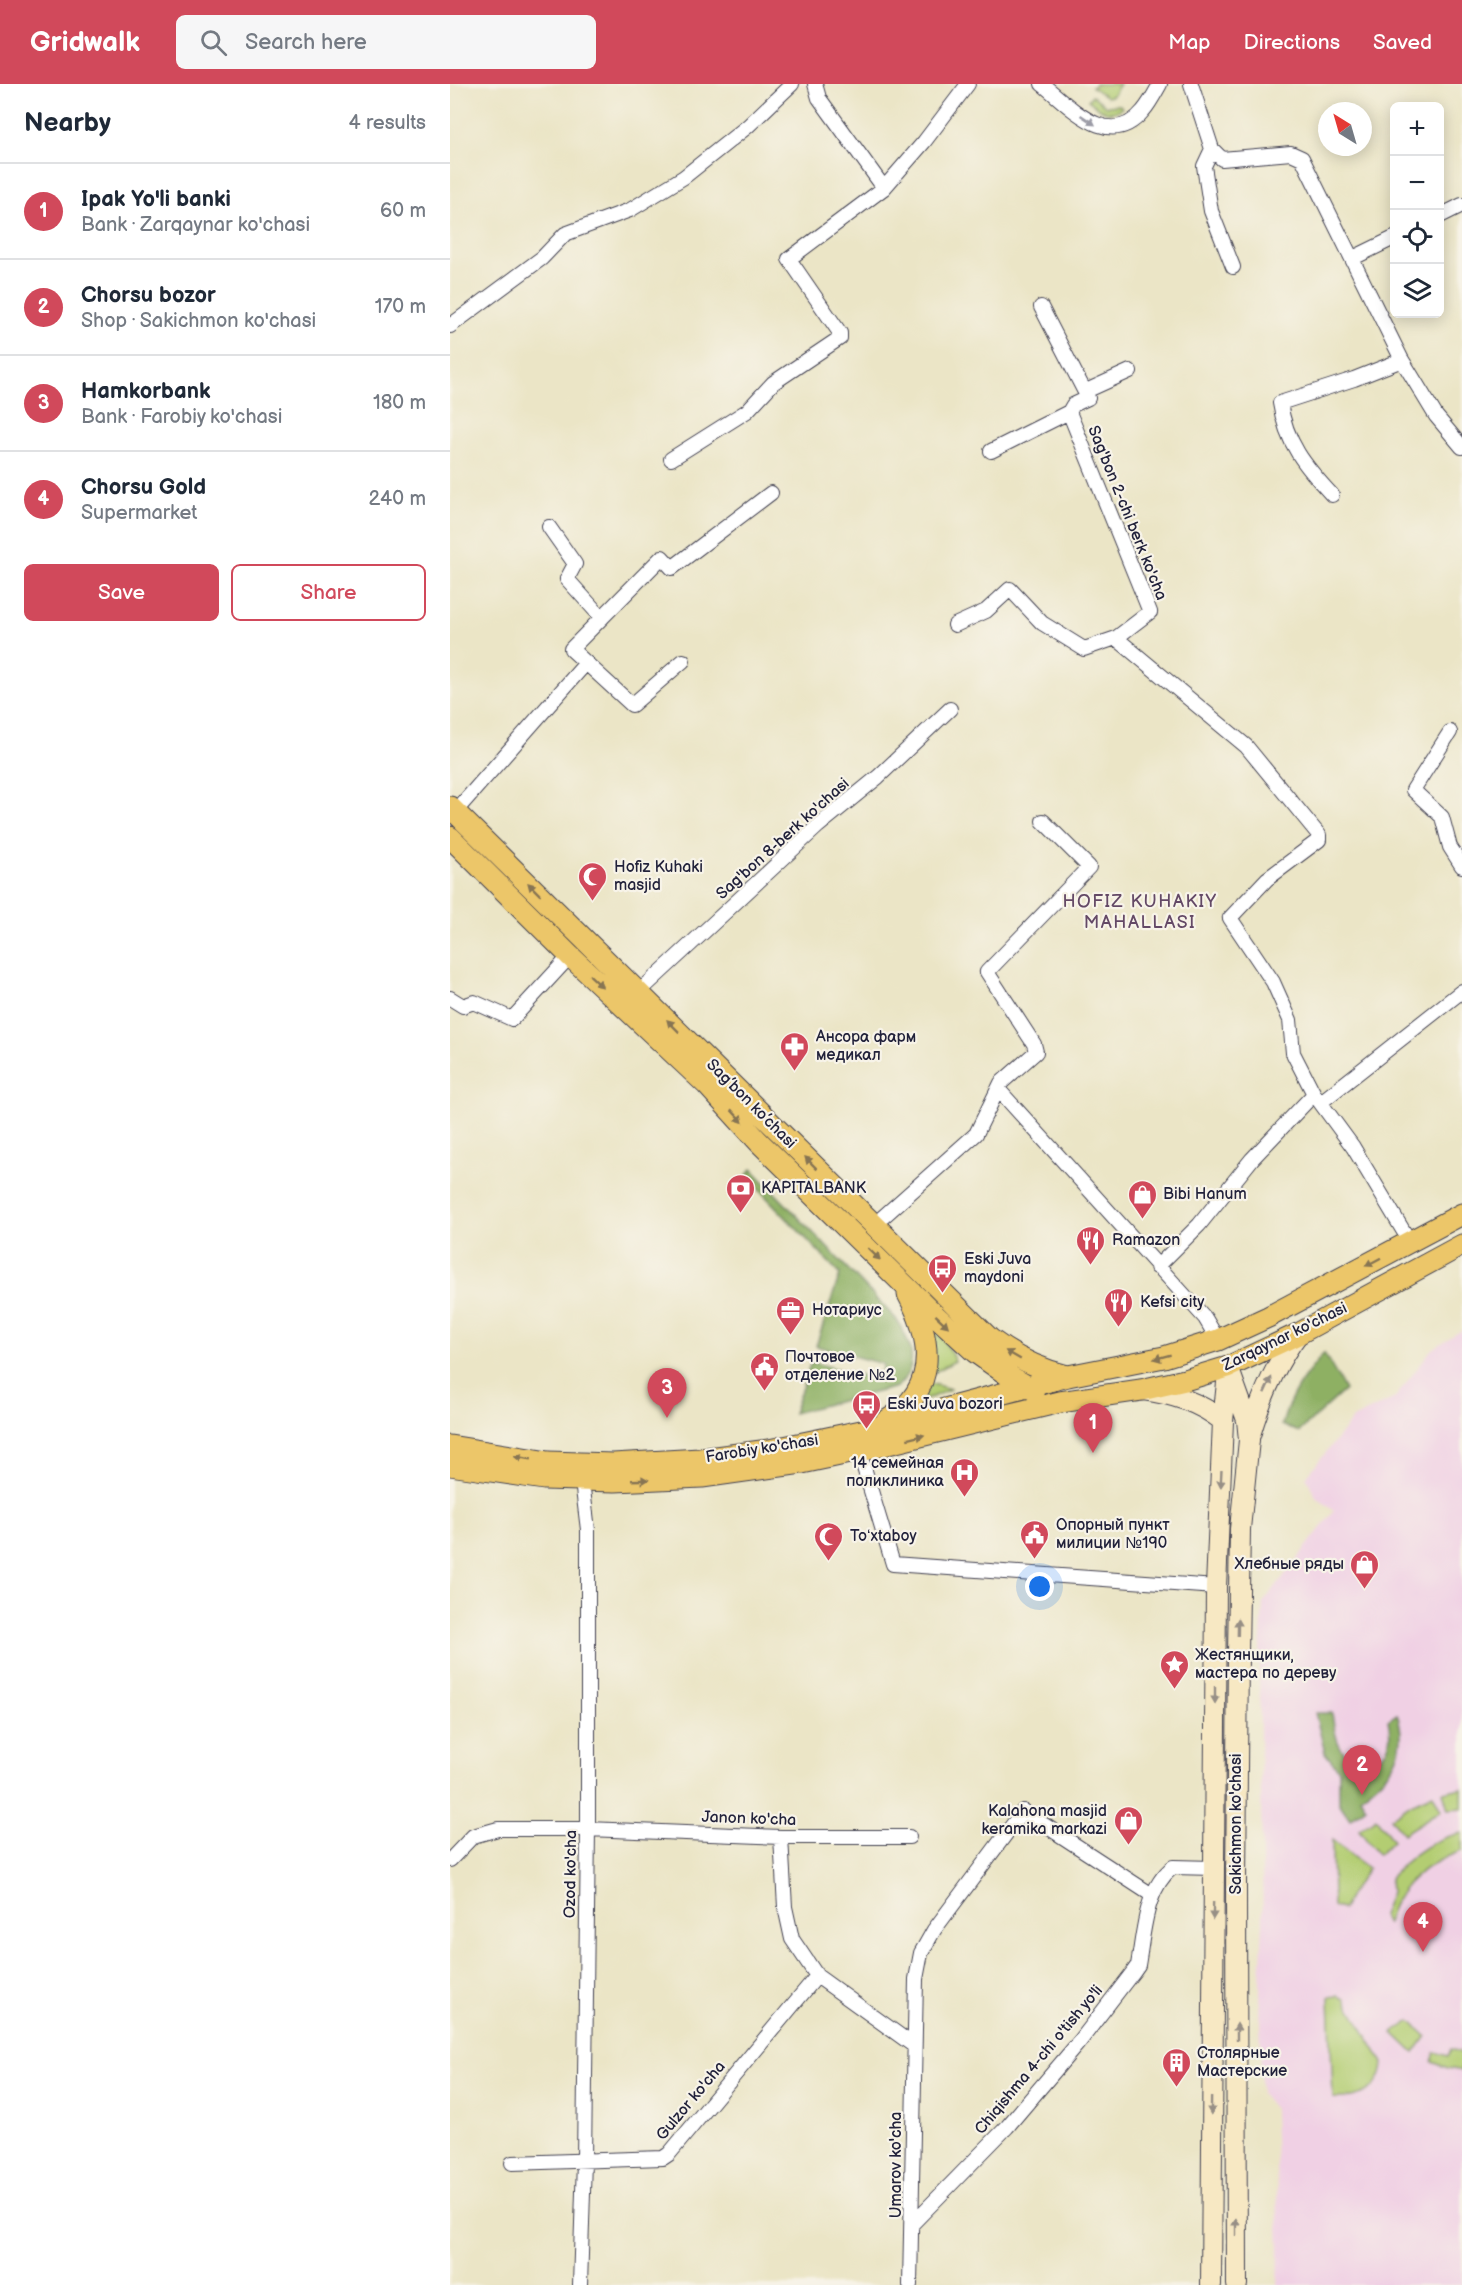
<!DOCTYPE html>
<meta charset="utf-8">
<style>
:root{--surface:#fff;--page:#f6f6f7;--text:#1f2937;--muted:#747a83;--line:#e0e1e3;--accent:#d1495b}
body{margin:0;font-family:"Balsamiq Sans",sans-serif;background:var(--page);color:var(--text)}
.controls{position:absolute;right:18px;top:18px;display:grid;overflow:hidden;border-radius:9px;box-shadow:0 3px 15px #0003}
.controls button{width:54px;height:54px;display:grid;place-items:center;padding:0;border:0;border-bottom:2px solid var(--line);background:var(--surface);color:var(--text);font:30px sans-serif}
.compass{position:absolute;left:868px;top:18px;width:54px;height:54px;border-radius:50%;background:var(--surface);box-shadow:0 3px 15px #0003;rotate:323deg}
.you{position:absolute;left:590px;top:1503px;width:21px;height:21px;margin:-15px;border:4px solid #fff;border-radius:50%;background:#1a73e8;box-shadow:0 0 0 9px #1a73e833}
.badge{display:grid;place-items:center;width:39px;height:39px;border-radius:50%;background:var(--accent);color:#fff;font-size:20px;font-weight:700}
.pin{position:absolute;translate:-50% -50px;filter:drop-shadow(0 2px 3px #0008)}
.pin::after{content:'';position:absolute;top:32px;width:21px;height:18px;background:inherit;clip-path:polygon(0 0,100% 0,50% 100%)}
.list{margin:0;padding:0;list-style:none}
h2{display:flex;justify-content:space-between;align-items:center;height:78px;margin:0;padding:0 24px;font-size:26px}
h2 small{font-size:20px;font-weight:400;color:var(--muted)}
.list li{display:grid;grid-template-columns:39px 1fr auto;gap:18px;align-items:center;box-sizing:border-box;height:96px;padding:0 24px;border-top:2px solid var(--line)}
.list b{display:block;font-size:22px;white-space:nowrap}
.list p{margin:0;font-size:20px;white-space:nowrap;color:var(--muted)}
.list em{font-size:20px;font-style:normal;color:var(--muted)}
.actions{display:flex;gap:12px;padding:18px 24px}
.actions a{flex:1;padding:14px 0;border:2px solid var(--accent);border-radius:9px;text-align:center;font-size:21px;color:var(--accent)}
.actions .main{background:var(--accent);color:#fff}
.icon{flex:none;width:33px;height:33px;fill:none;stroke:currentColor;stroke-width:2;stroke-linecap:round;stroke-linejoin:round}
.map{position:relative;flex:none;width:1012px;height:2201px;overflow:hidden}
header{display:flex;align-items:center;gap:36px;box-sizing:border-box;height:84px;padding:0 30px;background:var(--accent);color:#fff}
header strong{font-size:28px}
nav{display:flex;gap:33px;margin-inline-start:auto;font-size:21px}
.search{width:420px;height:54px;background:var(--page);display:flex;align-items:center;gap:15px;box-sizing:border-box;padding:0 21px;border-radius:9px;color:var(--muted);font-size:22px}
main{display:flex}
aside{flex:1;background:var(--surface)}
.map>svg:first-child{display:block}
</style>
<header>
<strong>Gridwalk</strong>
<div class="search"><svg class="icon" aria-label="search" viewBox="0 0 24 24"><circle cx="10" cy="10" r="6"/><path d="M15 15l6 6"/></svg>Search here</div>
<nav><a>Map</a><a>Directions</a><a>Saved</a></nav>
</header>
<main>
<aside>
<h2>Nearby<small>4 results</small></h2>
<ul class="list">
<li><span class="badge">1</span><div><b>Ipak Yo'li banki</b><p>Bank · Zarqaynar ko'chasi</p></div><em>60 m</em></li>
<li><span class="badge">2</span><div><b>Chorsu bozor</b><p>Shop · Sakichmon ko'chasi</p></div><em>170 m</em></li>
<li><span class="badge">3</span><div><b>Hamkorbank</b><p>Bank · Farobiy ko'chasi</p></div><em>180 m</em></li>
<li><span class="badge">4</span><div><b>Chorsu Gold</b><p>Supermarket</p></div><em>240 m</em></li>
</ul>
<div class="actions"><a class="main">Save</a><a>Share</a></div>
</aside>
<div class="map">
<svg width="1012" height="2201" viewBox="0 0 1012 2201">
<rect width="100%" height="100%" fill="#f7f3e8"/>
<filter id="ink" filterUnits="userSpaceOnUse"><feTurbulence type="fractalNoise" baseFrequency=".0167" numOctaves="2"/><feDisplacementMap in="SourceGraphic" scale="12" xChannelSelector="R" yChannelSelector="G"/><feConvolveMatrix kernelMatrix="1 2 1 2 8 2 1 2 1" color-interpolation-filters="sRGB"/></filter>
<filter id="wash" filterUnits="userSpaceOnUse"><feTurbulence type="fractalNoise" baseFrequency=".008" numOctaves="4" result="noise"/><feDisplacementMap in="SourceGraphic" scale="24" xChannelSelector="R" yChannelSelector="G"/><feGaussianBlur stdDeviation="1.35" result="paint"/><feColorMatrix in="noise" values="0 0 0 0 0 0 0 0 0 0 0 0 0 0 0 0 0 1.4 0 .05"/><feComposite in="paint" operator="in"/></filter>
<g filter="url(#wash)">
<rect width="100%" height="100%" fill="#ebe5c6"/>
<path fill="#f0d0e4" d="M1012,1246V2201H828L829,2167L824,2025L811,2009L810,1897L813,1839L809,1584L813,1519L884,1427L866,1413L856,1393L903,1335L945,1314L981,1266Z"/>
<path fill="#b3cd72" stroke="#6a7856" stroke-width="1.5" d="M645,0H670L663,11L657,13L642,3Z
M642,11L656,22L670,21L672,24C658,34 650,25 638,16Z
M477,1239L494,1256L505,1277L483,1289Z
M479,1299L500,1305L471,1318Z
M1012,1704V1724L998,1725L993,1708Z
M983,1710L991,1726L953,1750L941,1734L961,1720Z
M926,1734L943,1757L928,1771L909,1746Z
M1012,1749V1767C977,1779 946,1801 937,1840L932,1831L941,1808L940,1794C959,1772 983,1754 1012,1749Z
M882,1756L918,1785L904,1804L893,1825L883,1823Z
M888,1912L895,1915L933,1979C931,2006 908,2016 883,2014L879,1913Z
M960,1937L976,1952L964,1969L943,1949Z
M1001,1965L1012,1969V1987L998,1984L982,1978L985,1968L998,1972Z"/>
<path fill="#8eb064" stroke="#586950" stroke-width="1.5" d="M302,1085L446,1235C461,1259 471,1281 447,1303L343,1329L361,1278L429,1296L433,1280L366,1262L390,1190L296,1092Z
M874,1269L895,1306L849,1348L832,1341C840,1310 854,1293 874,1269Z
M865,1629H882C885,1652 887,1667 907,1680C935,1677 944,1664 938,1636L947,1630C960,1668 940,1692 910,1713L916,1723L900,1735L889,1719V1686L875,1669Z"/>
</g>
<g filter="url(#ink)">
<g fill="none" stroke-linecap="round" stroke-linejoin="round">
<defs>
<path id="street" d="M365,0L369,14L434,104
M592,0C620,22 659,68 693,27C700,19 705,9 710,0
M741,0L762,65L772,75L841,69L852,74L952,276L986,332L1012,363
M762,65L754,82L761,127L783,183
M990,132L1012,121
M903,174L944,154
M591,223L638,314L623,321L619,328
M0,242L92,174L115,150L180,126L234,93L298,42L342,0
M636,307L680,287
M541,367L619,328
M221,375L297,327L323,299L390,254V249L339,175L434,104L474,58L518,0
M882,411C855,382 836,359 830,319L904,295L952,276
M99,443L125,480L117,495L152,534
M505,541L536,527L560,505L592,539L634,565L666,554L700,528L619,328
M666,554L796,662L869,751V756L817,795L780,834L823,898L840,936L843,969L864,1010L903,1063L960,1158
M233,577L182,621L121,565L212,473L222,484L321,409
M1000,648L963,706L992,733L1000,763L1012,782
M5,728L136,579
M188,909L368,742L428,693L500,625
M0,914L13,922L24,918L62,935L120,872
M548,1005L755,1234L768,1256
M871,1018L1012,907
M424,1141L526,1050L551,999L586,968L584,960L537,888L639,783L593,737
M707,1183L749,1141L802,1075L864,1010
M409,1367L443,1480L766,1503
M331,1753L335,1823L342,1855L367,1892L463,1961
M0,1776L23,1752L48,1745H138L331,1753H459
M62,2079L213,2074L219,2070L367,1892
M462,2140L557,2043L630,1957L683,1888L688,1881C694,1848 695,1805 723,1783L764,1784
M130,2201L134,2077L138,1745V1446L131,1389
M460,2201L466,1895L471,1869L484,1846L573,1727L702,1811"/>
<path id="secondary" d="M778,1283L797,1336L799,1356L790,1445L788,1570L786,1801L787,2201
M693,1306C723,1310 749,1318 773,1337
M800,1351C811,1314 825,1280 848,1250
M761,2201L766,1503L773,1337L778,1289"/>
<path id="primary" d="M0,723L540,1255C564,1273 588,1285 617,1292
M0,753L120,872L257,1001L308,1057L487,1233L525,1268L559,1292L584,1306
M436,1337C488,1307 483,1257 458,1210
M0,1362L98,1378L163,1380L250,1375L319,1366L416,1346L618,1292L714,1273L768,1256L818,1233L1012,1130
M0,1381L94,1395L165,1397L252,1393L352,1379L409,1367L610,1318L691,1306L735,1296L778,1283L848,1250L1012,1161"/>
</defs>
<use href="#street" stroke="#403f50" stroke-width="16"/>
<use href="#secondary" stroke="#403f50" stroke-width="22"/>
<use href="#primary" stroke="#403f50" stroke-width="23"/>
<use href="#street" stroke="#fff" stroke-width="14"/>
<use href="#secondary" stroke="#f7e8c3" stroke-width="20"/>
<use href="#primary" stroke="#ecc669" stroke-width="21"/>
</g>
<defs><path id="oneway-solid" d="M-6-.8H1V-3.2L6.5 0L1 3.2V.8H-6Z" transform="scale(1.5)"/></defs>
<use fill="#9c9ca7" href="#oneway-solid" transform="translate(638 36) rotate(34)"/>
<g fill="#877452">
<use href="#oneway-solid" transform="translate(84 805) rotate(-135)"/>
<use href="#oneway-solid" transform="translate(146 897) rotate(43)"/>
<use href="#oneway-solid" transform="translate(223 942) rotate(-135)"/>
<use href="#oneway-solid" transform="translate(287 1032) rotate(47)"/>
<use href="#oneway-solid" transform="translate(361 1079) rotate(-135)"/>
<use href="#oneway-solid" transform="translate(424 1170) rotate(44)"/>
<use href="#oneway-solid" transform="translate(923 1178) rotate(152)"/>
<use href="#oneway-solid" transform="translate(492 1237) rotate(43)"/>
<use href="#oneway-solid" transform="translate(563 1271) rotate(-150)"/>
<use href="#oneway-solid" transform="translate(712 1273) rotate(165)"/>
<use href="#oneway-solid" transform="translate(466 1353) rotate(-14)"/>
<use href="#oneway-solid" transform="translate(73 1374) rotate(-171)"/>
<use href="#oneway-solid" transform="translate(190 1396) rotate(-2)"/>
</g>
<g fill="#978f86">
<use href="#oneway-solid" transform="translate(818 1301) rotate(-65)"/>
<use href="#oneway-solid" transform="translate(771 1395) rotate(93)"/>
<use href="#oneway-solid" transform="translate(788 1543) rotate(-89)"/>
<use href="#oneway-solid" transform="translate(765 1611) rotate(90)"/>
<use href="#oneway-solid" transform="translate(763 1827) rotate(91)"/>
<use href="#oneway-solid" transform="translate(787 1948) rotate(-90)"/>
<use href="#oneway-solid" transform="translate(761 2022) rotate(91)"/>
<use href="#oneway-solid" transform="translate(786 2143) rotate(-90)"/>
</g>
</g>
<defs>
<symbol id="mosque-pin" viewBox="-11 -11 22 30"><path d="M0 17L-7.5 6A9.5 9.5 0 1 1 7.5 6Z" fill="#d1495b" stroke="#f7f3e8"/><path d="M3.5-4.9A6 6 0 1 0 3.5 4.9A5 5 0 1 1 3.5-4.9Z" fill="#fff"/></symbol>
<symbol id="pharmacy-pin" viewBox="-11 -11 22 30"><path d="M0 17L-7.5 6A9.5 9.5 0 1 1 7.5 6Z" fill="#d1495b" stroke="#f7f3e8"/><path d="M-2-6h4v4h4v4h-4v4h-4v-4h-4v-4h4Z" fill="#fff"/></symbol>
<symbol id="bank-pin" viewBox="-11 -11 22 30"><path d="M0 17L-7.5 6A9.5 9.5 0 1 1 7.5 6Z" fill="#d1495b" stroke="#f7f3e8"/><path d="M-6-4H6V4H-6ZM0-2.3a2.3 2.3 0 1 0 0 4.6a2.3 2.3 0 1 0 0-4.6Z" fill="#fff"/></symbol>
<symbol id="shop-pin" viewBox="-11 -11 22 30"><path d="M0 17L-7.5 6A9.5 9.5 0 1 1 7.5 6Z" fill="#d1495b" stroke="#f7f3e8"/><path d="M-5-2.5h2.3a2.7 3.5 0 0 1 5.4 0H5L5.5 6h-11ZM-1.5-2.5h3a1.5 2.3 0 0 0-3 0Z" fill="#fff"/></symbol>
<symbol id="restaurant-pin" viewBox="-11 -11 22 30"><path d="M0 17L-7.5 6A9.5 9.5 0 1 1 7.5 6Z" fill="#d1495b" stroke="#f7f3e8"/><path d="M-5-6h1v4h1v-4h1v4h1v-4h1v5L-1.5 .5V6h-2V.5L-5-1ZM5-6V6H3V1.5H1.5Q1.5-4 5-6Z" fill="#fff"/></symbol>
<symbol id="bus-pin" viewBox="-11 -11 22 30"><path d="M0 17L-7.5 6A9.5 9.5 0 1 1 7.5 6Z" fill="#d1495b" stroke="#f7f3e8"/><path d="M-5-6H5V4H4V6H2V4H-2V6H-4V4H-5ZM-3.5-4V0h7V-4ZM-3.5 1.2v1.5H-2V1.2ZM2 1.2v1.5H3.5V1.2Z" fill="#fff"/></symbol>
<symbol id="office-pin" viewBox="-11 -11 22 30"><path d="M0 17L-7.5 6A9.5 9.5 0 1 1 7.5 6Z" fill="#d1495b" stroke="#f7f3e8"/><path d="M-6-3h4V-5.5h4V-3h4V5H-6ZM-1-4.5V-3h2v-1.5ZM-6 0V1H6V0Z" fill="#fff"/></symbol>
<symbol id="civic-pin" viewBox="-11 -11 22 30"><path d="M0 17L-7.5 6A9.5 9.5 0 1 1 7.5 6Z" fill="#d1495b" stroke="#f7f3e8"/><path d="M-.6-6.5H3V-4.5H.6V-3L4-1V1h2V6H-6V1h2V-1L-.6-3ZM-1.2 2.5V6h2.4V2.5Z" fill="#fff"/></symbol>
<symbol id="hospital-pin" viewBox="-11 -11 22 30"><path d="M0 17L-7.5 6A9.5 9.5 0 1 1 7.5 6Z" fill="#d1495b" stroke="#f7f3e8"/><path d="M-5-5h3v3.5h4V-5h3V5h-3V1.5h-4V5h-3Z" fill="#fff"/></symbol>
<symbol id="sight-pin" viewBox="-11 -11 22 30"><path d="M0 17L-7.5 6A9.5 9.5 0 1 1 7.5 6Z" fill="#d1495b" stroke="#f7f3e8"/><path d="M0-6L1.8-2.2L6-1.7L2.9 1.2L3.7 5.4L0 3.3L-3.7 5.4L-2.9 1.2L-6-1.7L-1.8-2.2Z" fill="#fff"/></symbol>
<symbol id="building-pin" viewBox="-11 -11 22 30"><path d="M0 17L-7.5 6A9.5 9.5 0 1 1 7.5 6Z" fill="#d1495b" stroke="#f7f3e8"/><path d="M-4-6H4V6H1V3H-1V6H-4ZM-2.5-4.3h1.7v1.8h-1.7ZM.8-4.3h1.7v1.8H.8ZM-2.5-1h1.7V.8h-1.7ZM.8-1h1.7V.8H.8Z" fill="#fff"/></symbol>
</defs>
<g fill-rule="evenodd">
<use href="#mosque-pin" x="126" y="776" width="33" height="45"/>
<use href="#pharmacy-pin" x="328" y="946" width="33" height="45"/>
<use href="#bank-pin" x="274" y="1088" width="33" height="45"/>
<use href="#shop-pin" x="676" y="1094" width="33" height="45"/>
<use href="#restaurant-pin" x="624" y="1140" width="33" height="45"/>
<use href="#bus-pin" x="476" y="1168" width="33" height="45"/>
<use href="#restaurant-pin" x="652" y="1202" width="33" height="45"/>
<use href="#office-pin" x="324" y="1210" width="33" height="45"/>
<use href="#civic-pin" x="298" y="1266" width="33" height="45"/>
<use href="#bus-pin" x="400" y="1304" width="33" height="45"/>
<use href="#hospital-pin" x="498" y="1372" width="33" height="45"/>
<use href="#civic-pin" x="568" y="1434" width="33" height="45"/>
<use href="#mosque-pin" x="362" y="1436" width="33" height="45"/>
<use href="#shop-pin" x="898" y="1464" width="33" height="45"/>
<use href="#sight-pin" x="708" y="1564" width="33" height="45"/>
<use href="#shop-pin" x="662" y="1720" width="33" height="45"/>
<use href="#building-pin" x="710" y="1962" width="33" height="45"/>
</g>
<g text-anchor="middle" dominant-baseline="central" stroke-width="4.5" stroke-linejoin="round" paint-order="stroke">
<g font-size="16" fill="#22223b" stroke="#f7f3e8">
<text transform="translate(677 429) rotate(68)">Sag'bon 2-chi berk ko'cha</text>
<text transform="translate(333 755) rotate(-42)">Sag'bon 8-berk ko'chasi</text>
<text transform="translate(301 1020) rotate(45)">Sag’bon ko’chasi</text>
<text transform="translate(835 1253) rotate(-26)">Zarqaynar ko'chasi</text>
<text transform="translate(312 1365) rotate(-9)">Farobiy ko'chasi</text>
<text transform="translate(299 1735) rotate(2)">Janon ko'cha</text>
<text transform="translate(786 1740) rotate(-90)">Sakichmon ko'chasi</text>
<text transform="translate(121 1790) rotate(-89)">Ozod ko'cha</text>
<text transform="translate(589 1976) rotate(-50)">Chiqishma 4-chi o'tish yo'li</text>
<text transform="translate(241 2017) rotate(-50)">Gulzor ko'cha</text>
<text transform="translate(446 2081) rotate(-90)">Umarov ko'cha</text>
</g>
<g font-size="16" fill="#22223b" stroke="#f7f3e8" text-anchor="start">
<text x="164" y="783">Hofiz Kuhaki<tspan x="164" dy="18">masjid</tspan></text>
<text x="366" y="953">Ансора фарм<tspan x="366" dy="18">медикал</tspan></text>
<text x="311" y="1104">KAPITALBANK</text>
<text x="713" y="1110">Bibi Hanum</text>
<text x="662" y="1156">Ramazon</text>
<text x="514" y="1175">Eski Juva<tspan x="514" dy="18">maydoni</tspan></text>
<text x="690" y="1218">Kefsi city</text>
<text x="362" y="1226">Нотариус</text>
<text x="335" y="1273">Почтовое<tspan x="335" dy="18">отделение №2</tspan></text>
<text x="437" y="1320">Eski Juva bozori</text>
<text x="494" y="1379" text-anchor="end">14 семейная<tspan x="494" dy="18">поликлиника</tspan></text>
<text x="606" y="1441">Опорный пункт<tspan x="606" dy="18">милиции №190</tspan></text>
<text x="400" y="1452">Toʻxtaboy</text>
<text x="894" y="1480" text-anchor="end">Хлебные ряды</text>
<text x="745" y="1571">Жестянщики,<tspan x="745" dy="18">мастера по дереву</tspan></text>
<text x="657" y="1727" text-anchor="end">Kalahona masjid<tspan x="657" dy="18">keramika markazi</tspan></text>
<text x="747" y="1969">Столярные<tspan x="747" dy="18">Мастерские</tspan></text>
</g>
<g font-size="18" letter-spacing="1.5" fill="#644966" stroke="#f7f3e8">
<text x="690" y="817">HOFIZ KUHAKIY<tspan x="690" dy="21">MAHALLASI</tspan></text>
</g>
</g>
</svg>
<div class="controls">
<button>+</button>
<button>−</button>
<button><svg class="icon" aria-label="locate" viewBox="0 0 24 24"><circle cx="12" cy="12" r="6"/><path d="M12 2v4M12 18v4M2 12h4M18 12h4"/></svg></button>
<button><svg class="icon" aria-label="layers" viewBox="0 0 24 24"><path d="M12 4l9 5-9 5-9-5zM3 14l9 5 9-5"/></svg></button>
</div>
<svg class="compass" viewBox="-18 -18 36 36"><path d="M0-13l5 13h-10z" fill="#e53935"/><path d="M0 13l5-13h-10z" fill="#747a83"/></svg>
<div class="you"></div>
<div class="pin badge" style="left:643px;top:1369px">1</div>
<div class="pin badge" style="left:912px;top:1711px">2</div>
<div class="pin badge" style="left:217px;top:1334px">3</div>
<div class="pin badge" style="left:973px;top:1868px">4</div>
</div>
</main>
